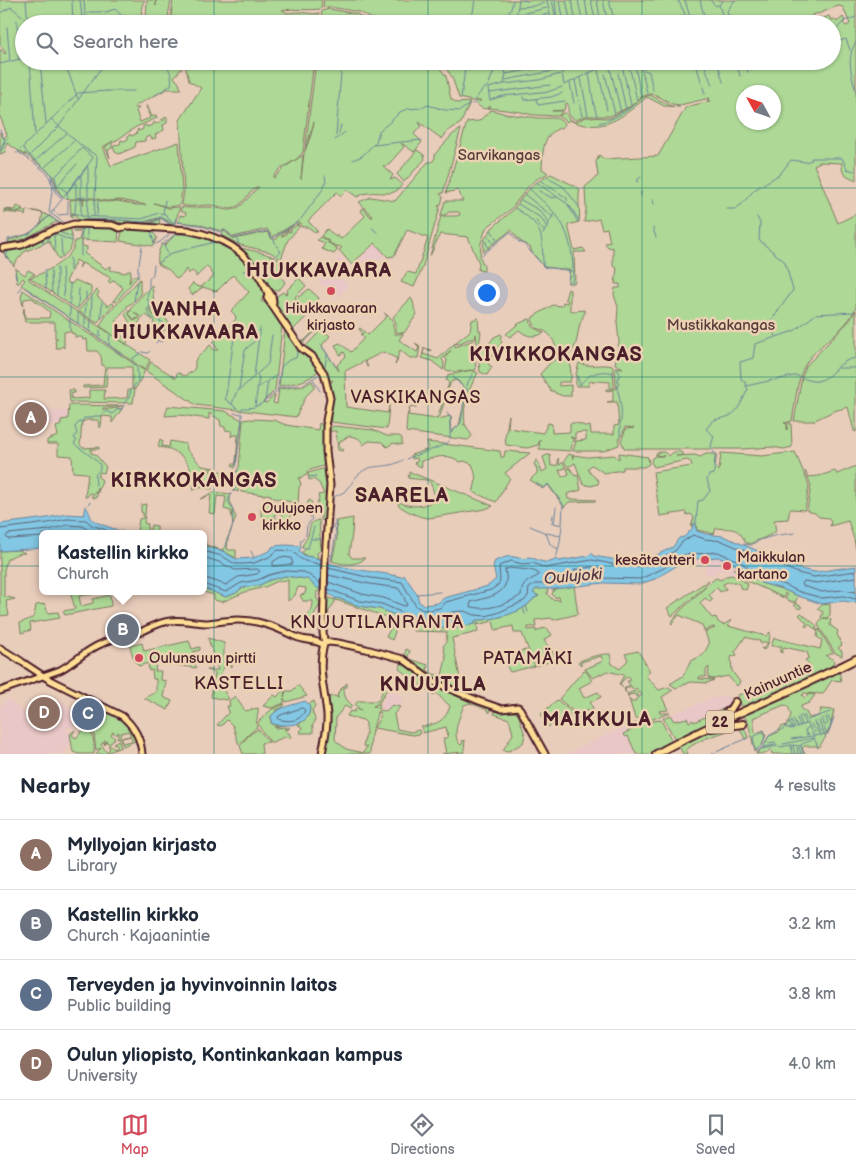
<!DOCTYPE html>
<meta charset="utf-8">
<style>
:root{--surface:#fff;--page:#f6f6f7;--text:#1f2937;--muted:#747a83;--line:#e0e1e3;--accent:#d1495b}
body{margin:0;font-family:"Balsamiq Sans",sans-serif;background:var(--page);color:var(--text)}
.compass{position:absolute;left:736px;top:85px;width:45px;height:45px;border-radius:50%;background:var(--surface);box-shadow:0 1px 4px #0004;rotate:310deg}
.you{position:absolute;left:486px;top:292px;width:18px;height:18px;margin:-12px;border:4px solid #fff;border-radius:50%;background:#1a73e8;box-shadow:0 0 0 8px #1a73e833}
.badge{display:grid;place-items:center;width:32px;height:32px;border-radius:50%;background:var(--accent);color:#fff;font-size:16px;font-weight:700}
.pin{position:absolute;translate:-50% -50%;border:2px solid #fff;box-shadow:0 1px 5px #0006}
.popup{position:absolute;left:39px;top:530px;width:168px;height:65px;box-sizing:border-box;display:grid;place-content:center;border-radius:8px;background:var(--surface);filter:drop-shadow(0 1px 4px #0005);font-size:16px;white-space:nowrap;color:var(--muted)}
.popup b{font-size:19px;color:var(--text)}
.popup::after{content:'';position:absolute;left:50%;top:100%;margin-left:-10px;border:10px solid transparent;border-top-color:var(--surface)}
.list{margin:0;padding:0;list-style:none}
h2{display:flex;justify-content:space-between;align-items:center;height:65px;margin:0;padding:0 20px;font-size:21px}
h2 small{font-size:16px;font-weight:400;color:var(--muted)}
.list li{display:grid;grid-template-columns:32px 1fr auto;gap:15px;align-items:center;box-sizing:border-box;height:70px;padding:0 20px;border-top:1px solid var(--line)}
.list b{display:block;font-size:19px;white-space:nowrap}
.list p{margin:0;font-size:16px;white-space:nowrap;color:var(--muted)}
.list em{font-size:16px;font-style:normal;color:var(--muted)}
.icon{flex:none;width:28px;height:28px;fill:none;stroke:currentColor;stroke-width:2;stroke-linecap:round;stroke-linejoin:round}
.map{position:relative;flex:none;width:856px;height:754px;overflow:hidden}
.search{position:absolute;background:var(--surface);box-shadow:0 1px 4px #0004;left:15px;right:15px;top:15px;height:55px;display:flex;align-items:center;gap:12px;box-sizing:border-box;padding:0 18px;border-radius:28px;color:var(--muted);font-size:19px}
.sheet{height:345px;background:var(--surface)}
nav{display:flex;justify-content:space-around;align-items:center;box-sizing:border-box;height:70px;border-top:1px solid var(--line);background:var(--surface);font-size:14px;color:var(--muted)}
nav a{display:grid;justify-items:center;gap:2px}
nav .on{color:var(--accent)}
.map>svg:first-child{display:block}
</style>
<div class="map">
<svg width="856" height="754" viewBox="0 0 856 754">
<rect width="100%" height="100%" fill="#e9cdbb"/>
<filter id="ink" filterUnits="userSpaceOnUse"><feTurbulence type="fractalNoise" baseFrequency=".02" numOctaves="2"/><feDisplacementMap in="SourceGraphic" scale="10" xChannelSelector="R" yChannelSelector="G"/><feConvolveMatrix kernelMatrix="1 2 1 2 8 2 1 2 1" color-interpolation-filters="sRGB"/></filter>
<g filter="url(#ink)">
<path fill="#e8c7c6" d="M375,244L386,255L372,262L361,272L354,265Z
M341,256L352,266L340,278L348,286L336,298L332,294V288L328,286L326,288L317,280Z
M40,410L67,411V419L61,420V425H40Z
M703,557H720L738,566L735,575L719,570L712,574L705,573L706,566L697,565L695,558Z
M390,689L404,700L398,707L392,705L386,711L380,710L386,694Z
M729,696L732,704L727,710L722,712L720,710L697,721L688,722L687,718L674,721L670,715L713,698Z
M9,699L23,712L52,700H61L81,718L72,729L69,726L66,729L76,739L62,754H0V706Z
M629,724L633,729L623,734L628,736L636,754H566Z"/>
<path fill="#add896" stroke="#7c7c60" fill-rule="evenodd" d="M0,0H145L142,5L141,21L134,22V24H24V61H182V68L174,77L179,83L181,89H167L135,106V108H139L136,111L140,122L150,118L146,106L147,105L152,117L156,115L157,118L136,127L114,142L112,144V148L108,150L110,158L105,147L113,141L103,147L111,166L179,142L182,191L180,205L168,207L154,203L169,208L180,207L174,226L161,218L145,223L124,222L146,224L160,219L159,226L125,225L120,222C109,226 92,224 82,221H117L79,220L75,216L71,218L70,215L76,214L71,213L70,200L83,199V205L84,198L94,199L105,202L118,201L137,205H146L121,200L105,201L93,198L71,199L64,198L59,192L53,177L48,171L24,153L26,156L7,143L5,152L0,154V132L4,139L7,135L0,116V96L2,93H0V49L5,54L6,53L0,45Z
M147,0H155L156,6V0H171L167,23L146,22Z
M173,0H322L321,9C307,11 295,8 282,10C288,15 291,12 298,12C305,12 311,15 319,13L318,24H170Z
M324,0H856V180C846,175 841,175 842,163L820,162L814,165L838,223L856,214V307C847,331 818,343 805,365C797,378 795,405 792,421L784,423L787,424V430L788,423H791L792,447L784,449L772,447L743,449H625L621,441L626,429L634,428L625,427L623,433L619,439V445L603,451H573L576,441L586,440V432L575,433V442L574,438L570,437L573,439L571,451L539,449L540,439L538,445L527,448L506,445L505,438L509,415L508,428L543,433L548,423L552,424V433L570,432V423H576L588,427L590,426L591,434H614V426L619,425L617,402H607L613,401V390L606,391V389H616L615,367L623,368L615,364L619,342L617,322L618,307L614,295L615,288H620V284H615L617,268L613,266V248L608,247L605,243L610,242L607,228L602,229L599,219L584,222L586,210L585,187L598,176L596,162L599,155L604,159L658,156L686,107L710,101V100H707L710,98L680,105L672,104L656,95L649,94L641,97L631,106L610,116H585L576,120C568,116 568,114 568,104L566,103L564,110L552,111H563L558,116L533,115L521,112L490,108V106L489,108C483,110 479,107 475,102L481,101H472L459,98L452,77L441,61H832V24H817V21L829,16L831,20L835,19L837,22L843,17L845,21L843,23L846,26L850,24L843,7L838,6L818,14L817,13L806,19L804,18L800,22V24H382L359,12L330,7L323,8ZM744,92H774V122H744Z
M329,9L357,14L363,18L379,24H321L322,11Z
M184,61H314L303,152L297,159L280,169L273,177L274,178L285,167L303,155L301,179L304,153L311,135L314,122L305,150L316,61H345L342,63L346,61H434L446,76L451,99L457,103L470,102L461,123L448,131L442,139L419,122L421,126L414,134L422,142L414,152L401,143L404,147L387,166H383L393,175L390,180L395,178L402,184C396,198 381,191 369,193C365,193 361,195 357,197L347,190L341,196L337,192L308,221L318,232H315L316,233L308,227H301V223L296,225L299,221L272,237L267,229L233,237L225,230L221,231L198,224L178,222L180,215L185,216L186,213L180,211L182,207C193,209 198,207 209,207C219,207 228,213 237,208C244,205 252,192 259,187C249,189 246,202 236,207C228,210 218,205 209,205C199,205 192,208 182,205L184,190L180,120L201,88L189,81Z
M650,95L671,106L680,107L664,106L647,97C622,117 603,135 569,120L567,122L559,116L565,112L569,119L575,122L586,117L610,118L630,107L641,98Z
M491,110L507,114L538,118H557L565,124L563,127C542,133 543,150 542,169L547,172V174L535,180L527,188L511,209L486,228L481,243L480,257L484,266V271L478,270L479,263L468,237L440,234L430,256L441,216H456L460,215L459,212H449L445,215H441L445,201H463L458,190L446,193L467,122L479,121Z
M167,117V123L163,125L164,130L155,135L156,138L152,139L150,136L145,138V141L136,142L135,147L119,154L115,152L113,147L115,145L120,144L121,140L124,141L128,139V136L130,134L131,136L136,134L138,129L139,131L143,129V126L146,125L147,127L153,125L154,122L156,124L160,122L161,119L164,121V118Z
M461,129L443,193L440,194L443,197L441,205L438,206L440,207L422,269L414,287L401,282L407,272L416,274L428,238L407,230L394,256L388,257L375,243L355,261L352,265L339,250L342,248L339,246L338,247L327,242L338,249L334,254L322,249L325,243L317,240L320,237L330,242L321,236L327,229L337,238V235L341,239L365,216L361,211L363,208L371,217H373L359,202L371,197L395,201L428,162H432L435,158V154L452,135Z
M417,150L424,155L425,159L404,182L397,174Z
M551,174L575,186L580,190C577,200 581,211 579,222L568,225L574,250L583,248L586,252H574L575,282L573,283H568L570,270L544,267L531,251V248L520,241L511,230L483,252L484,240L492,228L512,211L523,196L534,184Z
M17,206L23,209L16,212C39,208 44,213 63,225L56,222L24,239L9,243V240C29,236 35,230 49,216L41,223L43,213L26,210L25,216L24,214L3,212L4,210L15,212L4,209L16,210Z
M72,225H82V228L83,226H114L119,230L118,242L80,240L82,242V246L87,247V250L84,253L106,269L109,266L112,267L109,270L126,273L127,271H131L129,283L133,276H138L116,302L113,301L123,288L114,280L110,283L108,281L111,278L82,263L79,268L81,263L76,260L66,282L72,284L75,280L91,287V293L77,309L30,278C46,272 74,259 75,241L79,240L82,230L77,228L75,231L80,232H74Z
M294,225L281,236L285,235L288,231L291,232L290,230L297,225L300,226L288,240L281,259L270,252L240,245L221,235L224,231L234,239L267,232L272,239H277L278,236Z
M70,226C74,245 74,247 59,260L49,241L24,252L14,264V266L8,257L6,258L3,250L25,247L58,230Z
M123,228L153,229L154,234L157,237L153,246L120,241Z
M176,234C186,234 195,235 204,237C230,243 257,270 264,295L261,301C270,303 275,319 282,327L275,390L263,402L266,403L275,395L273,403L277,404L279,389L304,386L312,381L315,387L306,396L296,417L196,405L146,371L151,362L176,378L177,373H179L184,376L193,371L195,367V360L210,345L214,350H218L213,342L236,319L235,315L231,311L249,292L233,275L218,290L215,291L203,287L192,295L188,289L193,283L196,286L201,287L214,276L207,266L196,277V274L192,271L188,274L186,269L183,274L177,279L169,270L158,264C157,257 158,251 162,244L164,246Z
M241,248C257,252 273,253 285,265L277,273L285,282C282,289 277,292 269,290L259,269Z
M15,268L25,275L28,270L35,274L29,277V280L150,360L145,370L35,294L21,285L25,280L23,278L19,283H17Z
M299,278L306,286L295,297L296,299L309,289L319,298L306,317L292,331L298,339L304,341L316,329L314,327L318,329L303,343C289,335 280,316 273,302L275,297L283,292L286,294L288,292L287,290Z
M140,279V291L141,294L132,303L128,305C126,311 121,312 118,318C112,328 121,336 128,342L126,344L100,326L105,317Z
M152,285L154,303L149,310L154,316L150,310L156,305L171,326L161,333L153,326L154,323L153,320L146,315L142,318L134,312L139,317L135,320L128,313L134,321L139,318L141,320L133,329L125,314L129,309L130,311L128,313L132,310L130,308Z
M568,289L570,290V310L574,311L584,310L585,312C583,317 580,322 579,328C577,338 577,347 569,355L559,354C552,340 554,333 536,328L532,320L533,317L553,305L562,306L563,302L567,303L568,301L565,299Z
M23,290L145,371L136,388H132V367H107L106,387L83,388V386L103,385L105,366L102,365L101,356L97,351H88L87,339L83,340L82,337H75V334L71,333V331L64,332V348L62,346L60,348H56L55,340L58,338H55V322H25L23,313L24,308L25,318H49L50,312L32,298L24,299L23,306L21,297Z
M97,290L99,292L97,296L108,306L112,303L114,304L97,323L78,311Z
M411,298C415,303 413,310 417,314L404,333L396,332V323L393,317Z
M856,310V432L854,431L848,407L834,411L813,421H794L802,376L806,366L850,320Z
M384,313L392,319L395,334H403L399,340L417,352L419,347L415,343L420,346L418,358H410L400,350L395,365L398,359L383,352L365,361L368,367H367L365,361L345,371L346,407L388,413L389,405L387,429L331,422C328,413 332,396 330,384L333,380L329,381L321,364L306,346L322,329L330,336L323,344L322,346L339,371L337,365L346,356L344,352L340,355L335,345L340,343L351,352L364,338L360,334H363L359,329L360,328L368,335L387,316Z
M478,318L479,331H481L479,348H486L494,337L501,334L502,336L500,338L502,342L494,352L488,364L492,367L487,375L480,372L476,334L475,339H469L458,344L455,343L470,331L472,320Z
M529,319H530L532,327L544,333C534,338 527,337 519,330L510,337L506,334L518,324Z
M285,330L319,370C308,382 295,383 279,386Z
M471,341H473L476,370L453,372L451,370L450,371L445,370L447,360L445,358L451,350L442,359L444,363L443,370L432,361L422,358L424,348L431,350V351L424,348L423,354L438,359L455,343V347Z
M560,357L562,360L563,359H566V361L570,359L571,378L570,382H559V386L571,385V396H563L555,393L554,391H551L540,374L551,362Z
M579,363C589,368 601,363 613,366L614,388H610V382C605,382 594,380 589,382V386H576V374Z
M470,370L478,373C469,388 462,405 465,423L463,425L465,424L472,436L468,440L406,432L407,416L410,407L417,408L410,407L408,415L437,419L449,383L446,380L449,374H455ZM457,380L467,391L459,425L451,432L450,421L452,419L450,416L439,419L450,384L452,381Z
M135,389L133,403L70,402L69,390H74L75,392L71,394L72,399L89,398V390H105L104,399L127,398L128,390Z
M69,405L123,406L103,408V410L117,408L122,409L112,423V417L102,416L101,427H99L98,420H87L82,422L80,445L83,448L99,447V449H91V453L95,454L106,467L104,473L100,472L98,477L102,480L96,498L91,497L99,490L97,487L98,491L92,494L90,493L87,497H85L88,474L86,473L73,472L72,456L58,455V444H47V440L58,436L56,427L61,425V420L68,419Z
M168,406L225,411L242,420L235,468H234L232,464H236L238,435H233L231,437L232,431L225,430V427L221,426L220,420L209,413V419L180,415L165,416Z
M250,419L274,420L286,425L318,430L319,423L325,426L326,465L307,471V475L299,478L301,485L299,487L298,504L271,497V495L266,494L265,495L241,492L242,476L238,481L239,485L238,492L232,490L234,476L239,467L243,420Z
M334,426L373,430L387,436H399L402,438V445L393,443L387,447L382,442L369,441L363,445C361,438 356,437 349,436L339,442L340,448L344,450L343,451L338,450L336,431H329L330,428Z
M160,439L163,441L162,446L169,447L170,441L186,444L187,450L202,466L215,468V469H204L201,471H212V474H214L215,473L218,474L219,471L232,473L231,476H223L215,480L214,475L212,489L203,488V482L201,487L202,479L199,471L200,488L193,490C195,475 189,459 174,451C170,448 163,448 158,447Z
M427,442L500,451L501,457H504L505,451L530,453L505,473L510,478L496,502L473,492C477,481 476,474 472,464L464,461L460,462C448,452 434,458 421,461L422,466L421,467L414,463L418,461L417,458L412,459L411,455L429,449Z
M659,452H664L669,456C672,452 676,451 681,452L683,455L676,456L695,455L700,457L706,454H717L715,466L719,471L721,453L762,456L795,452L809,485L805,510L790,509L788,519L774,520L776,531C771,536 757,540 750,544L745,542C738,525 730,530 716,528L714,534L697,530L696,524H693V527L691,526L694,518L691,514L687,515L686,512L660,516L653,472L692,466L691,462L687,460L654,467L651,462L652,458L655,456H664L655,455Z
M619,453L648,457L649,464L644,467H623V470L604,473L592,465L588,468L590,473L599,481L598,484L591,486L583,484L575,463L568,467L564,461L569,454L572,455L573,459V455L588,457L614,455L619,459Z
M547,455H550L551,466L558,465V458L560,465L563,462L566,468L559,470L562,477L569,474L567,469L570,468L575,476L578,475L581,490L567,494L568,499L596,500L595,501L569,502L564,507L548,485L542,489L540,486L530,480L537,473V469L534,464L537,460L542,472L547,469L543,457Z
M856,466V550L854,539L848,521L830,526L831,523L829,518L819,517L815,513L807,511L811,485L805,471L808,477L819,476L835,471L837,474Z
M326,468L328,469L325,521L321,520V508L307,505L309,500L311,501L312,506H315L319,500L318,495L324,494L319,483L313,479L309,480L308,473Z
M410,472L493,506L485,509L429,518C420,518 406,511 398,505L399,502C410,508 427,507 436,499C428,474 431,482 408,478Z
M214,492L231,494C228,500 233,512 236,517L228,538L227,549L228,550H236V558L223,551L203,545V535L206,545L222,550L225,546C226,539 230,535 232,527C234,521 231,517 231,511L224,509L226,497L217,496L215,514L209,513L211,495L200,499Z
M266,499C271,502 291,505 298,506L289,512L291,517L284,521L282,520V513L280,512L274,515L275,517L277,519L279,523L273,525L261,515V508Z
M146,504L144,523L148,524L147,530H150L151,525L157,526V534L137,533L139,519L143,518V513L141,512V505Z
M353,518L352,534L349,554L352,558H365C359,566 341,565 332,561L337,538L336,521Z
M319,520L321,550L317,553L318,558L306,556L302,552L306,549L302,546C304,542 307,539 308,535C311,526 308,522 319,520Z
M19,550L25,553L17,554L7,559L4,570V596L15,599L6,601L9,615L0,616V551Z
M739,567L761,583L782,589L798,596L795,603L802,607L799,609L794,605V601L792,602L785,599L787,595L785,593L784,598L736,576L738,571L733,569Z
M732,575L748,584L746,590L740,588V585C735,581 729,581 723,584L726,589L720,592L717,587L709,595L713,599L710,602L705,598L700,603L712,618L716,617L718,622L723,625L732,620L728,626L766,636L770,632C770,639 769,644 764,650L761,648L763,649L768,643L764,642L762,644L760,643V641L745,637L735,652L737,655L731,657L732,671L740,682L737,686L728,676L714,679L708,678L709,667L706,670V677H699V679L714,680L707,683L691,682L676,688L670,684L683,676L691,661L703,655L709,644L705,632L715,628L713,627L704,631L702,625L679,615L672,624L671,623L679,612L712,581L716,578L721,580L726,576Z
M285,576L307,579L321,590L317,592C316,597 316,600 321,603L310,621L299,619C309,617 313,611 313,601H303L300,595L305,594L306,588L298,587L295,595L288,601V580L278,581L265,587L245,592L222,602L214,600V595L200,591H203V588L226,597L236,593L242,588L260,585L270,580Z
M709,580L703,588L672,616L667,608Z
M574,586L578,614L553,620L551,618L535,620L536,627H528V630L536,629V632L541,629L547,628L552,635L544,640L549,648L550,647L556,659L555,660L536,666L533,660L535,666L510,672L505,663L521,657L520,651L527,650L532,659L522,633H514L513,626L495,630L493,621L477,625L478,632L452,638L462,688L440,682L427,674L406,657L405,654L406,649L410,651L407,658L428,665L427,670L433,674L442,676L446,658L443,646L446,643L447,632L413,631V625L397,620L394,628L396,629L392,640L386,637L390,629H392L395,620L336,600L329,611L327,623L325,622V596L334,600L337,598L359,606L380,609L418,625L451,629L479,623H473L476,620C489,621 515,614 526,606C531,603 533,598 539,596L533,593L536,589L548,588L547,594L553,600L557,599L559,601H560L559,597H554L552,594L554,589Z
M70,591H92L93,594L79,596L81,606L93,603V599L110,595L111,606L65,615L63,611L75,609Z
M45,604L48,613L58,612L60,618L30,623L31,630L21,633L20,623L34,617L36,605Z
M830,604V615L827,618H823L831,619L830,625L838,631L837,634L842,645L838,648L842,651V656L835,653L818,625L820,621L822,618H821L823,612L817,609L821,605Z
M801,613L817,626L816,629L818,631L819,629L833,653L826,656L833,659L834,663L828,670L742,709L737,695L747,693L811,666L805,660L809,658L807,652L784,647L782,653L780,652L782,646H771L774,638L820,649L822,640L817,637L818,632L809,624L806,627L805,626L807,623L799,615Z
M208,638L224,643V662L232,665V667L225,665L221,673L220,685L229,699L226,700L211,697L215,673L207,670H218Z
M189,641L192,649L200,647V650L193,652L196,668L156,662L155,671H161L160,680L166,681L163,697L172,701L168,710L144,698L156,692V679H153L152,670L149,671L148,663L139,666C133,659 132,654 130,646L142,643L144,651Z
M638,651L650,671L646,676L659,690L668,687L673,690L662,697L668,710L659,711L660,713H670L653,719L635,718L629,699L631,702L635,701L642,695L640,692L637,693L639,696L637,697L635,694L628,695L629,698L627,694L638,690L636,688L633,690L631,686L625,689L626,693L624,689L630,685L627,681H630V677L625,678L620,684L623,688L619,684L624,675L607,671L593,678L585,669L603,661L601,656L581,662V665L578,662C588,657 599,654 610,654L612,664L620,669L628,660L625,654Z
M402,661L424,676L490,707V713L486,709L470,703L464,705C460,717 450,736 461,745L463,743L462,741L465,740L464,752L442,754L446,753L443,739L448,737L446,727L423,733L421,727C436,724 445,722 450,706L436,693L434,695L399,669Z
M584,670L587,672L592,681L579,688L584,698L598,692L601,697L591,702L590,701L593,709L582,713L579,716L559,699Z
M839,670L841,681L832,680L823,694L804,693L802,695L805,698L809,694L815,695L809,703L801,706V709L806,712L809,718L818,716L821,711L820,709L834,710L830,728L825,736L826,737L818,748L817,746H805L802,748L805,754H772L771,749L765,754H756L763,747L769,736L779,732L781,727L787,725L791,715L788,706L784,705L753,718C755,723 753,728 756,733L764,730L766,735L762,745L755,752L748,722L742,713Z
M347,683V687H344C344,696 345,699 352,705L350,709L345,706L336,717L335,740L346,749L363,753L367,747L363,746L366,733V723L363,720L347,716L350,711L354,712L356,708L361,710L355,705L358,701H378L384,688L387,689L379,703L373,706L374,707L380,704L371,735L370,754H323L329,697L334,696L339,698L337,696L339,691Z
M298,685L307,696L286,702L284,698V703L272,708L263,706L274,695L277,697L285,688L284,697L286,691H292Z
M235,696L245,711L258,708C259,715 255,722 257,727L248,735L239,745L233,726L227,720L221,726L217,725L229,712L227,706H230L229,701Z
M80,697L98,706V709L100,706L102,709H104L102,706C118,714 133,721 138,740L136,741L135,735V741L123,746L122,743L132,741L131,736L122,738V742H121L120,738L130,736L129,731L121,733L120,737L117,738L119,733L118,732L116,735L113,732L111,735L115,738L110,744L106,742L105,745L104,744L107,742L105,740V742L101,744L107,753L110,748L108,746L109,745L115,749L118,745L113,743L119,740L121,747L104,754H96L101,748L96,750L94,734L90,725L94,727L93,723L90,724L89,722L94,720L97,713L90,706L82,714L77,710L83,701V700L74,707L80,700L78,698Z
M557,700L578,717L573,720L570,714L548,727L541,714Z
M314,701L315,706L312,710C313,717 318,719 312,726H313V733H300L302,727L298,725C306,719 312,715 309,704Z
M285,704L282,708L275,710L276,711L271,716V722L273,725H285L274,727L276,728L287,727L284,730L290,727L286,732L289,733L291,738L285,737L272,742H270C267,736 258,728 258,722L272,709Z
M392,705L400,707L394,714L397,729L411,732L419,730L420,734L413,735L374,728L381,715L379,713L380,710L386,711Z
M729,706L707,725L675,739L663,718L670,715L674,721L687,718L689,722L693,720L694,722Z
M495,711C502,713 512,710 518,714L525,735L523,743L509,751L503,750L513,734L509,719L494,714Z
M82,718C92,727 95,741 94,754H78L73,752L70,734L75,730L72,735L76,738L88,725Z
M661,720L672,741L649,754H636L628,736L626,737L623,734L633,729L629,724Z
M741,726L744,727L748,737L745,739L739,727C722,734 701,737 686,750L688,754H683L679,746L709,730Z
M258,729L269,742L261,743L262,754H243L240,746L249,735Z"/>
<path fill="#82c7e4" stroke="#6c849a" d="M85,507L87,508C89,511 90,516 92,519C94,523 124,532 130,534H43V548L0,551V524L47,518L67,514L83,515L85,513Z
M696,523L695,526L697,531L706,534L723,536L800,569L815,572L856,566V603L843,601L822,604L798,596L782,589L761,583L738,566L718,557L686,560L655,579L640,584L603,583L554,589H536L533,593L539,596C532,598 531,603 526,606C516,614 489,621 476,620L474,623H479L451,629L418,625L380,609L359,606L337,598L335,599L334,597L316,587L307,579L285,576L270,580L260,585L242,588L236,593L226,597L203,588V546L223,551L236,559L253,558L271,550L272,547C281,544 293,545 302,547L299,550C304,558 309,556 316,558C324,560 331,564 339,566C360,571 381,572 402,577L404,575L417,594L419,602L424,605L438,603L444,598L488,586L496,579L493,566L495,561L509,556L525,559L529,557C539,560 547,566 556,559L559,561L588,556L592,553L594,556L623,561H644L673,547L679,538L684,537L692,529L693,524Z
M305,701L309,704C313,721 297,726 283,725C278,725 276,725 271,723V716C279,707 293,705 305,701Z"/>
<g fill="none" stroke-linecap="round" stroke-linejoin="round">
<path stroke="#606275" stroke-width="1" d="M0,529L48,523L67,519L86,520L93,526L102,528L112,534
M43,537L8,539L6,537L8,534L49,530L67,525L83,526L90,532L97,534
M203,551L222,556L235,564H244L254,563L269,557L278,550L293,551C305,565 305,559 321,565
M203,557L219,562L235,570L257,569L260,571L257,574L238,577L226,585L203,577
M281,557L291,558L293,564L273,566V562Z
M592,567L599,568L600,571L576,575L573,573L575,570Z
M328,568L371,578L402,582L416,606L423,610H430L440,608L446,602L491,590L498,585L500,581L499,566L511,561L522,564L533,563L545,568L592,560L622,566H645L675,551L682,542L693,535L705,539L722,541L798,573L814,577L856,571
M510,568C520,570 529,568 538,573L539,575C529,581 522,582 521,595C509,604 484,612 470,606L471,602C489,597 512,595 505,570Z
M856,577L817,583L804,581L802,584L803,586L822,592L843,590L856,592
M328,582L362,594L384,598L404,606L407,605L403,595L398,588L370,584L328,575
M203,584L226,592L241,583L258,580L269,575L285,571L304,572L309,575L321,584
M328,589L360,601L382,604L419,620L433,621L452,612L464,611L475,615L486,616L497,613L524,601L528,596L529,588L535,584H553L603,578L640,579L662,569L684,555L718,552L741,562L763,579L783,584L800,592L822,598L843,596L856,599
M302,708L305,710C301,722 288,722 278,719L279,716Z"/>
<path stroke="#6c849a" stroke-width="1" d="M26,0L28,24
M72,0L73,24
M80,0L82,17
M84,0L85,14
M522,0L527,1
M547,0L552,24
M552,0L557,24
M555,0L557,21
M560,0L564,24
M566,0L571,24
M572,0L576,24
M578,0L583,24
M585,0L589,24
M591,0L596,24
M597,0L601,24
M603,0L608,24
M609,0L615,24
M678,0L685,14L682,17L685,24
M685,0L692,24
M700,0L706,24
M710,0L716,6L718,5
M723,0L719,5L725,24
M678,2L680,0
M518,7L533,6L545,3
M0,13L11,7L27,20
M516,15L547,8
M17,20L19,59
M515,22L548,14
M74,24L90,12H106L115,9L130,24
M471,24L475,0
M500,24L511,9L513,0
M515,24L519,0
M534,24L549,20
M731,24L727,11L735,0
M7,27L10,62
M837,29L844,21L856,17
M832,30L840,41L846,39L850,50
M832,40L834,42L838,41
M856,42C846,57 851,74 856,91
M30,61L35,135L23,147L28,154L55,177L57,185L67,192
M40,61L46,123
M70,61L66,66L78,99
M559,61L561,69
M571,61L572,64
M583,61L562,72L564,85L614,61
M621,61L631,105
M628,61L637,100
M634,61L641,96
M640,61L647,93
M695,61L705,94
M703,61L712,85
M717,61L723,82
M736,61L740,76
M744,61L748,72
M0,64L24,58
M609,64L621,112
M505,68L548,61
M561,70L566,61
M598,70L607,110
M644,70L649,72L653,90
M589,73L594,105L597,116
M618,73L626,109
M506,74L558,65
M605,74L615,114
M581,78L588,116
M505,80L559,70
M575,80L582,116
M570,83L574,103
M504,84L539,80L560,74
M488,86L496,66L495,61
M488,88L504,84L506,74L503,64L505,61
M488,89L490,100L503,96L541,92L544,93L562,87
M107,91H134
M489,93L550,85
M154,96L171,85C173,76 169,66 162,61
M523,96L524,100L551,97L562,93
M461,98L466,61
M536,99L538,105L565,101
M474,101L483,89L487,87
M472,104L474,103
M438,108L445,110L459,111
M460,111L469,104
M51,119L83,147L97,156L95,198
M599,123C610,121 631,110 637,101
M60,125L106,61
M0,130L5,140L0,149
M37,133L78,93L107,91
M339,133L341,125
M336,136L341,73
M7,139L8,138
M335,140L345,132
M402,142L422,140
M374,145L401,142
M21,149L18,152L30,160
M0,151L2,150L5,141
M16,153H17
M28,157L58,127
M353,160L362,156L376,142L379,131L391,121L400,112L407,109L421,108L428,105L438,108
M32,161L48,174L52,184L51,178
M35,161L66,134
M45,167L74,141
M51,175L57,191L62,196
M81,176V197
M55,177L82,148L93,158L63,197
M546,177L564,187L579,207
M541,181L567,198V201
M536,182L569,205L579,220
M638,182L636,181L641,177
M76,183V198L86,197
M59,184L77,164
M53,185L49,212L64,223
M53,185L56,193L62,198
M530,189C539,199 552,208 560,220C571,237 575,263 572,284
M539,191L552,198L557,197
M524,194L553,217
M641,196V192
M88,197V168
M68,198L67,193L88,166
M653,199L654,204
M521,200L539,210L549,222L548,227
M518,204L541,218L547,227L543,234
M568,205L578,222
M164,206L165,200
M515,208C544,226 542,234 543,265
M727,209H735L741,205L754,190L780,174L791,160L805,162L812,160L811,158H842L847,169L854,171
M53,211L59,215L68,214V201
M75,212L76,201
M51,213L63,198
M70,214L75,213L81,216L142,219L159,213L165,214L174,223L176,218
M163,214L164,207
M81,215V199
M97,215L98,201
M50,216L59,223
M87,216L88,198
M94,216L95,199
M757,217L760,223L759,240L785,262L793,290L771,321L775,337
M82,219L121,220L143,222L161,217L174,224
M162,219L169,224
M301,219L323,189L326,182L325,176
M536,221L544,231
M550,221L554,214
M177,222L199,225L220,232
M150,224L160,219
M87,227V239
M97,227L115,228
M372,228L378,233
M653,228L656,238
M126,229L151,231L154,244
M491,230L498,241
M56,231L72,237
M52,233L72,241
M48,234V241
M54,235L55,251
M487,235L494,244
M220,236L223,230L226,231L234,238L267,231L272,238
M43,237V244
M237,238L239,245
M273,238L299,221
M61,239L62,256
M81,239L82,230L85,227
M273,239L281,252L277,255
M485,240L489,249
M160,242L169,235
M218,242C241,254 255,272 266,295
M156,244L160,242
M163,244L177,233L196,235
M163,244L168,254
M8,246V239L29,234L50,215
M239,246L254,264
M4,252L11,263
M482,255L510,232L519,242L524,244L544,267L573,271
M81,256V241
M6,257L9,249
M70,258V270
M158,263L172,253L215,242L217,240
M139,264L142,246
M57,268V295
M62,268L64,296
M45,270V271
M258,270L267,269L275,257
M51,271L52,292
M243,271H252
M15,273L16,278
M45,273L46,289
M138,278V266
M70,283V305
M568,283L569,271
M149,287V279L153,274L154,265
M25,288L68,317
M149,288L147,298L150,306L147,310L151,317L164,323L165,326L162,330L166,338L161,342L158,340L156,343
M19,292L21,287
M86,300V292
M134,301L137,282
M70,307V316
M78,307L79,288
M85,316L86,304
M69,318L92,333
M101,318L102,302
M70,320V330
M91,320L92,296
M78,324V313
M85,325V317
M90,332L91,321
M94,334L118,352
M100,336V330
M299,340V337
M109,345L110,334
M321,345L336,367
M142,352L148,353L150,351
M119,353L124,355
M133,361V358L141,353
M325,366L327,355
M616,367L620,374L617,380L619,383L617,387C619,394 624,417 620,424
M837,368H856
M577,375L580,385C587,374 601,369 613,373
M254,376L260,328
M453,377L467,391
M801,377C806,379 812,382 817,381C833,379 836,360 856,358
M313,379L320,391
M775,380L794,376H799
M278,386L281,367L289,360L296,358L298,348
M467,386L468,382L473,374
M746,386L745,382L741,379L740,362L753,358L755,344L794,331L816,314L854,312
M259,387L277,375
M132,388L138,381L137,368L133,363
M227,388L236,323
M278,388L304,384L318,375
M227,389L225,399L237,408
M239,389L245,350L259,337
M277,392L278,388
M256,399L259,377L257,375
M265,401L268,381
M124,403L129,398L131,390
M232,404L236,393L268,364L272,335
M255,406L256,400
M463,407L467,388
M241,411L242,408C259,409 263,402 276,392
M234,413L242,414V419
M447,413L451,419L450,420V433
M711,422C716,418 723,419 729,416C739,412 743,398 748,389L746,386L773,380
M711,423L706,429L714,436L711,446L713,450
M620,426V436
M450,438V434L461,423L463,409
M448,442L449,441
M713,452L715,453
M411,457C424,453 437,448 448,443
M407,459L410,457
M236,466L242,420
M309,477L316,476
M351,484C368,457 382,473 403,460
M537,484L544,488L548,484L563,504L562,525
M96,485L95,475C98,472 101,469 100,465C99,461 78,447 74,444L77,440L74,438L77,434L75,427L80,421L81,423L84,418H92L94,416H101L106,411L112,414L117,410V409H122L124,405
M233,492L236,488L238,471
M332,498L344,492L350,485
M85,507L90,502
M317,513L319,512
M552,523L553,515
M696,523L698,501L703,500L710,491L707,479L709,475L714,474L715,454
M530,526L546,533L550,544L558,549
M547,533L560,536
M312,539H321
M744,544L751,545C765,536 779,535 795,533
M300,546L301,540L306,535L307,526L312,519L310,516L316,513
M302,548H308L314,527
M223,551L227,547C226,539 230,535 232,528C233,525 233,510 232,507C231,505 228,503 228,501L231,494
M251,551L254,558
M332,556L329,554V536L334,525
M556,559L560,542L562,525L554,523L556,507
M331,561L336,534L335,521
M417,594L440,592
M526,606L528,612
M523,608L525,614
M804,715L813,735
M800,716H802L805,724
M828,716L831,723
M799,717L802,725
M826,717L828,724
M797,718L800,726
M823,718L826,726
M793,719L797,727
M821,719L826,733
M807,720L830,712
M791,721L794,727
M816,721L821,735
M819,721L824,734
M789,722L792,728
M814,722L818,733
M811,724L815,733
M785,727L790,723
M782,730L785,727L791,729L808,723
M763,732L753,737L755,750C763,748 766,738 764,731
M809,735L806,734L805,730L809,727
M814,738L818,747
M791,739L828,734L834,717
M768,743L775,742L776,744
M734,744L748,738
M783,744L814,738
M801,745L803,754
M791,746L792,754
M793,746L795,754
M763,747L777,745
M797,747L798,754
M799,747L801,754
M761,749L778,746L780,747L791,745L800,746C804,741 811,743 814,738
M756,753L763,747L769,736L779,730
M712,754L732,745"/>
<defs>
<path id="major" d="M187,230C222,237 246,249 263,283C266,288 270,292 272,296C273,298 273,301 273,303
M3,248L22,245L53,230L74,224L112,225L120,228L128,226L189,230
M264,284L268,294L267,298L301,348L312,356L324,373L330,398L326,421
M324,639L323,633L325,558L330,485L326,451V425
M0,648L21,661
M19,660L48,679L122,716C134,726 141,739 142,754
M0,691L60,670C75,662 86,650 101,644C113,638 126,636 138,633C149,629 158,622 170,621C183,619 195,623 208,623C218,622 228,620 238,620C260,620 278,628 296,637C305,641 314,639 322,644L329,642L338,643L366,649L403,659L436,683L479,701L502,709L518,707L520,709
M520,709L545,754
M322,754C324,741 328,728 327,715C325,691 317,668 324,644"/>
<path id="highway" d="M721,717L730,710L735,702
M711,728L743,724
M656,754C721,718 790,693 856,659"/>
</defs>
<use href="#major" stroke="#4a1f2b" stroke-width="9"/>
<use href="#highway" stroke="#4a1f2b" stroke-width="10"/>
<use href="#major" stroke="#fedd96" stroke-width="5"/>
<use href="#highway" stroke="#fedd96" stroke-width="6"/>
</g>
</g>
<path fill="none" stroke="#0f766e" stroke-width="1" stroke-opacity="0.55" d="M214,0V24M428,0V24M642,0V24M214,61V754M428,61V754M642,61V754M0,188H856M0,377H856M0,566H856"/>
<g fill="#d1495b" stroke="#ead2b2" stroke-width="2">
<circle cx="331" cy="291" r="5"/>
<circle cx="252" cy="517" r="5"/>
<circle cx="705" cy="560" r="5"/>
<circle cx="727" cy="566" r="5"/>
<circle cx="139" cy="658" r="5"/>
</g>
<g text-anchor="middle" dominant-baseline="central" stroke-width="5" stroke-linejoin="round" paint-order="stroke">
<rect fill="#ead2b2" stroke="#7a5554" stroke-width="1" x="706" y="710.5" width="28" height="23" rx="4"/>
<g font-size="14" font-weight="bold" fill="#4a1f2b">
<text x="720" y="722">22</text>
</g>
<g font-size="15" fill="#593b3b" stroke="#ead2b2">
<text x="499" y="155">Sarvikangas</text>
<text x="721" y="325">Mustikkakangas</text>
</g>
<g font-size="15" fill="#4a1f2b" stroke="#ead2b2" text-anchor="start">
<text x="331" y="308" text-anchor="middle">Hiukkavaaran<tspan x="331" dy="17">kirjasto</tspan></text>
<text x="262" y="508">Oulujoen<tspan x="262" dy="17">kirkko</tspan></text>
<text x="737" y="557">Maikkulan<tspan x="737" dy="17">kartano</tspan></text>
<text x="695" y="560" text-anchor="end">kesäteatteri</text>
<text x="149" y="658">Oulunsuun pirtti</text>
</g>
<g font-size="15" fill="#4a1f2b" stroke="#ead2b2">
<text transform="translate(778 681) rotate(-24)">Kainuuntie</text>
</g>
<g font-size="16" font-style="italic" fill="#523847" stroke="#ead2b2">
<text transform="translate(573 577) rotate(-5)">Oulujoki</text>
</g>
<g font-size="18" letter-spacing="1" fill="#4a1f2b" stroke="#ead2b2">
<text x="416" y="397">VASKIKANGAS</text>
<text x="377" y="622">KNUUTILANRANTA</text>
<text x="528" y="658">PATAMÄKI</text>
<text x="239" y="683">KASTELLI</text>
</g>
<g font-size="20" font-weight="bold" letter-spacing="1" fill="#4a1f2b" stroke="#ead2b2">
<text x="319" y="271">HIUKKAVAARA</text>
<text x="186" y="310">VANHA<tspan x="186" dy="23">HIUKKAVAARA</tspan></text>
<text x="556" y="355">KIVIKKOKANGAS</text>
<text x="194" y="481">KIRKKOKANGAS</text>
<text x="402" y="496">SAARELA</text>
<text x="433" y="685">KNUUTILA</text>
<text x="597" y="720">MAIKKULA</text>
</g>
</g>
</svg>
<svg class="compass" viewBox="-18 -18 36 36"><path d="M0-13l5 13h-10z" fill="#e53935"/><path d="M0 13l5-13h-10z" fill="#747a83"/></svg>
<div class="you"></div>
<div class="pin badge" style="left:31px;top:418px;background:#8d6e63">A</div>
<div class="pin badge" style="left:123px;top:630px;background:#6b7280">B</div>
<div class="popup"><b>Kastellin kirkko</b>Church</div>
<div class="pin badge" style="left:88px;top:714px;background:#5c6f8a">C</div>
<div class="pin badge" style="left:44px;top:713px;background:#8d6e63">D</div>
<div class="search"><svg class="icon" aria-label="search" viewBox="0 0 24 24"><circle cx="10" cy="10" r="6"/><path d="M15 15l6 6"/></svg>Search here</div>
</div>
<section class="sheet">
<h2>Nearby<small>4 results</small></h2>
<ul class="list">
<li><span class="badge" style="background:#8d6e63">A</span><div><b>Myllyojan kirjasto</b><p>Library</p></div><em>3.1 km</em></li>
<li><span class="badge" style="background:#6b7280">B</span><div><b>Kastellin kirkko</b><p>Church · Kajaanintie</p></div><em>3.2 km</em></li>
<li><span class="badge" style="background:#5c6f8a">C</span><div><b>Terveyden ja hyvinvoinnin laitos</b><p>Public building</p></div><em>3.8 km</em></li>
<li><span class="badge" style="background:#8d6e63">D</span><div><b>Oulun yliopisto, Kontinkankaan kampus</b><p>University</p></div><em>4.0 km</em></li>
</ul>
</section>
<nav>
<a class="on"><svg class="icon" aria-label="map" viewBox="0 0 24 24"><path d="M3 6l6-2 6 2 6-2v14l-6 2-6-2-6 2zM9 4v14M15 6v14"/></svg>Map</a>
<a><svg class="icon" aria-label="directions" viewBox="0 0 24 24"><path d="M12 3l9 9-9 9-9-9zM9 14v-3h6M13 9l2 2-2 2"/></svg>Directions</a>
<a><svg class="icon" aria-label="saved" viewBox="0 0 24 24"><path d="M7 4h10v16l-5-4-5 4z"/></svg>Saved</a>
</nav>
